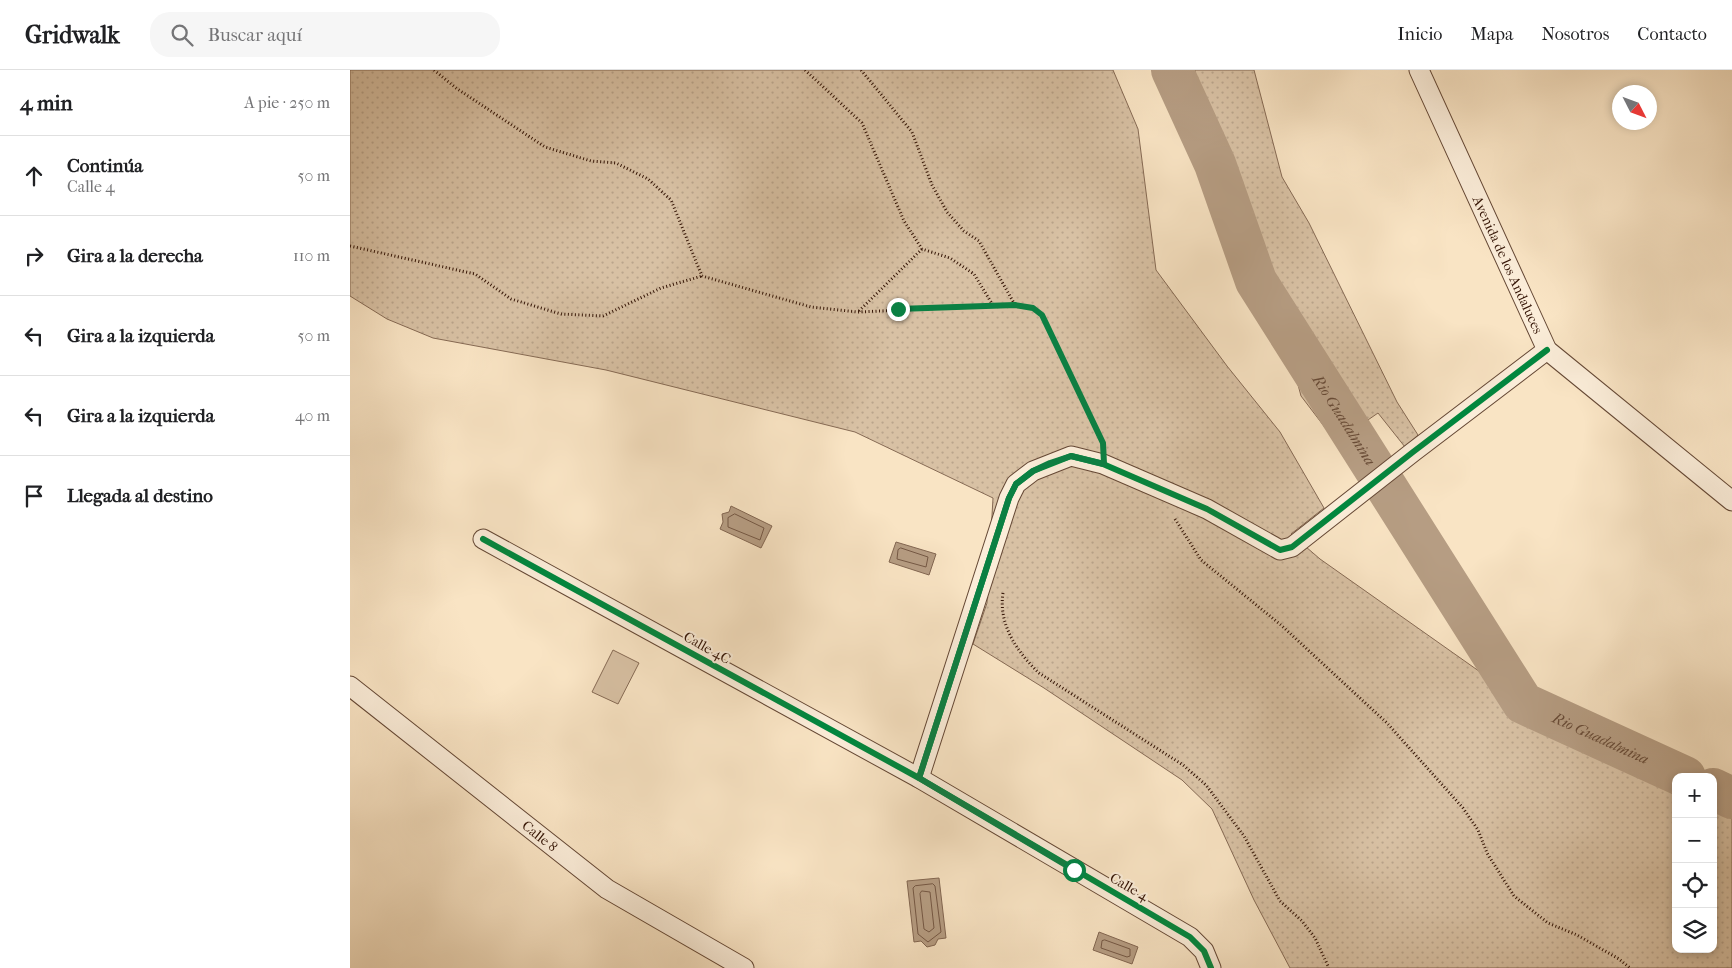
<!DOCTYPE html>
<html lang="es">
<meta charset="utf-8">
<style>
:root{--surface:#fff;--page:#f6f6f6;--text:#202124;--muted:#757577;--line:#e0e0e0}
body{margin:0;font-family:"IM FELL French Canon",serif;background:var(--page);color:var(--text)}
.controls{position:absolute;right:15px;bottom:15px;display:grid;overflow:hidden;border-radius:10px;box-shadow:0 2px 8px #0003}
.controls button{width:45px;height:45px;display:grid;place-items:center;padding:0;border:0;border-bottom:1px solid var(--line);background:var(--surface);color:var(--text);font:25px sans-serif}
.compass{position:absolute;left:1262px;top:15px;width:45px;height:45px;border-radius:50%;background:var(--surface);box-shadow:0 2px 8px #0003;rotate:132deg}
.stop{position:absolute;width:15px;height:15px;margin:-11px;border:4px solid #0b8043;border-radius:50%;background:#fff}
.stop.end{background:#0b8043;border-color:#fff;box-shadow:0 1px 5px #0008}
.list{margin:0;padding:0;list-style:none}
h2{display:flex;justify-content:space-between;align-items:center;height:65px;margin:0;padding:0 20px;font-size:21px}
h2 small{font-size:16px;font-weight:400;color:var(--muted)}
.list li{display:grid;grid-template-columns:32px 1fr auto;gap:15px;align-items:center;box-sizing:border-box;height:80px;padding:0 20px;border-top:1px solid var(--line)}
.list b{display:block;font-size:19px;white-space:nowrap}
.list p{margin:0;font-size:16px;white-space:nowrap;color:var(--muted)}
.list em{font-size:16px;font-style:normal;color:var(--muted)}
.icon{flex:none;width:28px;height:28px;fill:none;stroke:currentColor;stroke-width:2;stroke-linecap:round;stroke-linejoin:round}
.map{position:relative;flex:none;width:1382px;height:898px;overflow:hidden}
header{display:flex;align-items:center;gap:30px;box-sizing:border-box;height:70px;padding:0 25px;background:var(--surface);border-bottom:1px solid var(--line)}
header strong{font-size:24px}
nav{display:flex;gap:28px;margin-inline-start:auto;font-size:18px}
.search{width:350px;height:45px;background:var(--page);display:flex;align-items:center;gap:12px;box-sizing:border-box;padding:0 18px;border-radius:20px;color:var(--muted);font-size:19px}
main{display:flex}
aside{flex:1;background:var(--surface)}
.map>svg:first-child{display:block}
</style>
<header>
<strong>Gridwalk</strong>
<div class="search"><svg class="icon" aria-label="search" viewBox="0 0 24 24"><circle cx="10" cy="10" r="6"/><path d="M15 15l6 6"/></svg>Buscar aquí</div>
<nav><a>Inicio</a><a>Mapa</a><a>Nosotros</a><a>Contacto</a></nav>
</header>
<main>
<aside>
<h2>4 min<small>A pie · 250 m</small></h2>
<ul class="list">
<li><svg class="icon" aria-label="ahead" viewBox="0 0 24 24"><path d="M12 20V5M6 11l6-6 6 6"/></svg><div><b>Continúa</b><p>Calle 4</p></div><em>50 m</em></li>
<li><svg class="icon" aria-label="right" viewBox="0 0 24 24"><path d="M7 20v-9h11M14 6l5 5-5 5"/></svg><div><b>Gira a la derecha</b></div><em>110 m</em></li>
<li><svg class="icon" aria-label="left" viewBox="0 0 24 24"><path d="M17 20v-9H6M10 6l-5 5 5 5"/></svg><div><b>Gira a la izquierda</b></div><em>50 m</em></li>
<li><svg class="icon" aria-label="left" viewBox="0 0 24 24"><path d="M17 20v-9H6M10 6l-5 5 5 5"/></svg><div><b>Gira a la izquierda</b></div><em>40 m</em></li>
<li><svg class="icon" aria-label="arrive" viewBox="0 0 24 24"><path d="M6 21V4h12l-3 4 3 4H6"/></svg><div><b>Llegada al destino</b></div></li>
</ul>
</aside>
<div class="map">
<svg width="1382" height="898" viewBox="0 0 1382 898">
<defs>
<pattern id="grass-dots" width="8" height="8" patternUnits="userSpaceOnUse" patternTransform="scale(1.25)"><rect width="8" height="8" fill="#d8c1a4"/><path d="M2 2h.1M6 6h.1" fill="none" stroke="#baa58c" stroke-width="1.8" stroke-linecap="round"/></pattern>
</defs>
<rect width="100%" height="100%" fill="#f9e4c4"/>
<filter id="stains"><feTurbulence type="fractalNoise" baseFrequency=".004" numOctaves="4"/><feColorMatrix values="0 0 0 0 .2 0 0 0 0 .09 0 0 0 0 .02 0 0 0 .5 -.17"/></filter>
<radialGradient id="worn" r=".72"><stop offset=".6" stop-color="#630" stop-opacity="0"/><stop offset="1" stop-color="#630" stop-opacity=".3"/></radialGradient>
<path fill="url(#grass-dots)" stroke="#866a54" d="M0,0H763L788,59L806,200L877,296L930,362L974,438L941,464L970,489L1255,690L1326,718V879H1363V733L1382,740V898H940L904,830L862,739L832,710L694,618L623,574L637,533L643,428L505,362L256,300L83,268L37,249L0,226Z
M845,0H904L932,107L959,153L1047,332L1068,365L1055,377L1028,343L986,372L951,326L939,281L931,223L874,133L851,81Z"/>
<path fill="#d8c1a4" stroke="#866a54" d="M263,580L289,593L268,634L242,622Z"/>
<path fill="#b69d83" stroke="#826651" d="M381,436L422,456L411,478L370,459L373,452L372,444L379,442Z
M546,472L586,484L579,505L539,492Z
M589,808L596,868L588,869L585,875L577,877L571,871L564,872L557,811Z
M749,862L788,877L782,894L743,880Z"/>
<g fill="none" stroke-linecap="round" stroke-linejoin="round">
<path stroke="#755844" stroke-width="1" d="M385,444L414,458L410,470L378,457V448Z
M551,478L578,487L576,497L547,489L548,480Z
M583,814L585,816L591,862L578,872L568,864L563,818L565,816Z
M572,821L580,822L584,858L579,862L574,859L570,824Z
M755,870L780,879V886L777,887L751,878L752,871Z"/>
<g stroke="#b69d83" stroke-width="42">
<path id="s1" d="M822,0L865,94L906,211L1173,633L1335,707"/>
<path d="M1363,719L1382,728"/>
</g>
<defs>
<g id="street">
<path id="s2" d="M1069,0L1197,280L1382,431"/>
<path d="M133,469L569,708L840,867L854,881L861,898"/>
<path id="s3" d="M0,616L257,819L394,898"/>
<path d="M569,708L659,428L666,414L683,401L721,386L753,394L857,439L930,480L942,477L1063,382L1197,280"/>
</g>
</defs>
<use href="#street" stroke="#654835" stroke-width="21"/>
<path stroke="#341405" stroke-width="3" stroke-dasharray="1 2.5" stroke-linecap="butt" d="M84,0L106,18L195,77L241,91L266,93L298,109L321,130L352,206L461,237L508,242L665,235L683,238L692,245L752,373
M455,0L512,53L554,151L572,179L600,188L624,204L644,237
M511,0L562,62L582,115L597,142L614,161L629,171L665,235
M0,176L125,204L161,229L211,244L253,246L311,218L352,206
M509,241L572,179
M825,449L851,490L931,555L1037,653L1113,738L1128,760L1137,783L1164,826L1198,853L1227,865L1269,889L1280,898
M653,523C648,555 668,583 689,603L833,695L856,715L894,766L930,831L952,851L965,868L979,898"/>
<use href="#street" stroke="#fbedd9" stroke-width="19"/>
<defs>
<path id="cycleway" d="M133,469L569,708L840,867L854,881L861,898
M569,708L659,428L666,414L683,401L721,386L753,394L857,439L930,480L942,477L1063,382L1197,280"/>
</defs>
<use href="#cycleway" stroke="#fbedd9" stroke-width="9"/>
<use href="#cycleway" stroke="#00873e" stroke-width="6"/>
</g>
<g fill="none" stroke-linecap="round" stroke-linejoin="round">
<path stroke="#0b8043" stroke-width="6" d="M548,239L665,235L683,238L692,245L753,373L754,394L721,386L700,393L683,401L666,414L659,428L569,708L724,800"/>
</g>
<g text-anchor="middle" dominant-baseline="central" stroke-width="4" stroke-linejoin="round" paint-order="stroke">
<g font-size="14" fill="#341405" stroke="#fbedd9">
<text stroke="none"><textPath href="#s2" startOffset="214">Avenida de los Andaluces</textPath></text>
<text transform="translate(357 578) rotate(29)">Calle 4C</text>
<text stroke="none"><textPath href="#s3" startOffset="242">Calle 8</textPath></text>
<text transform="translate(779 817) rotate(30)">Calle 4</text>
</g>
<g font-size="15" font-style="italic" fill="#684b37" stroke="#fbedd9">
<text stroke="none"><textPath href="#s1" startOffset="392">Rio Guadalmina</textPath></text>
<text stroke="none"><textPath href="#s1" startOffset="812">Rio Guadalmina</textPath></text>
</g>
</g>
<rect width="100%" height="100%" filter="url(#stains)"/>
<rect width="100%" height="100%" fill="url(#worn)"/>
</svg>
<div class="controls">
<button>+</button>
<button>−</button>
<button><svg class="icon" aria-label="locate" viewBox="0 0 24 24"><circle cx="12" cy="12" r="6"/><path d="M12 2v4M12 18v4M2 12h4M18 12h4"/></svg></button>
<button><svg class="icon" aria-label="layers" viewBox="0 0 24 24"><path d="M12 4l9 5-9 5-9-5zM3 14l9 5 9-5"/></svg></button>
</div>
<svg class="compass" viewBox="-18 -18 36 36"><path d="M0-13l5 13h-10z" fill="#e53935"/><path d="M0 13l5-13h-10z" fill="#757577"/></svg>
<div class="stop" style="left:724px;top:800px"></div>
<div class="stop end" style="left:548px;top:239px"></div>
</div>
</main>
